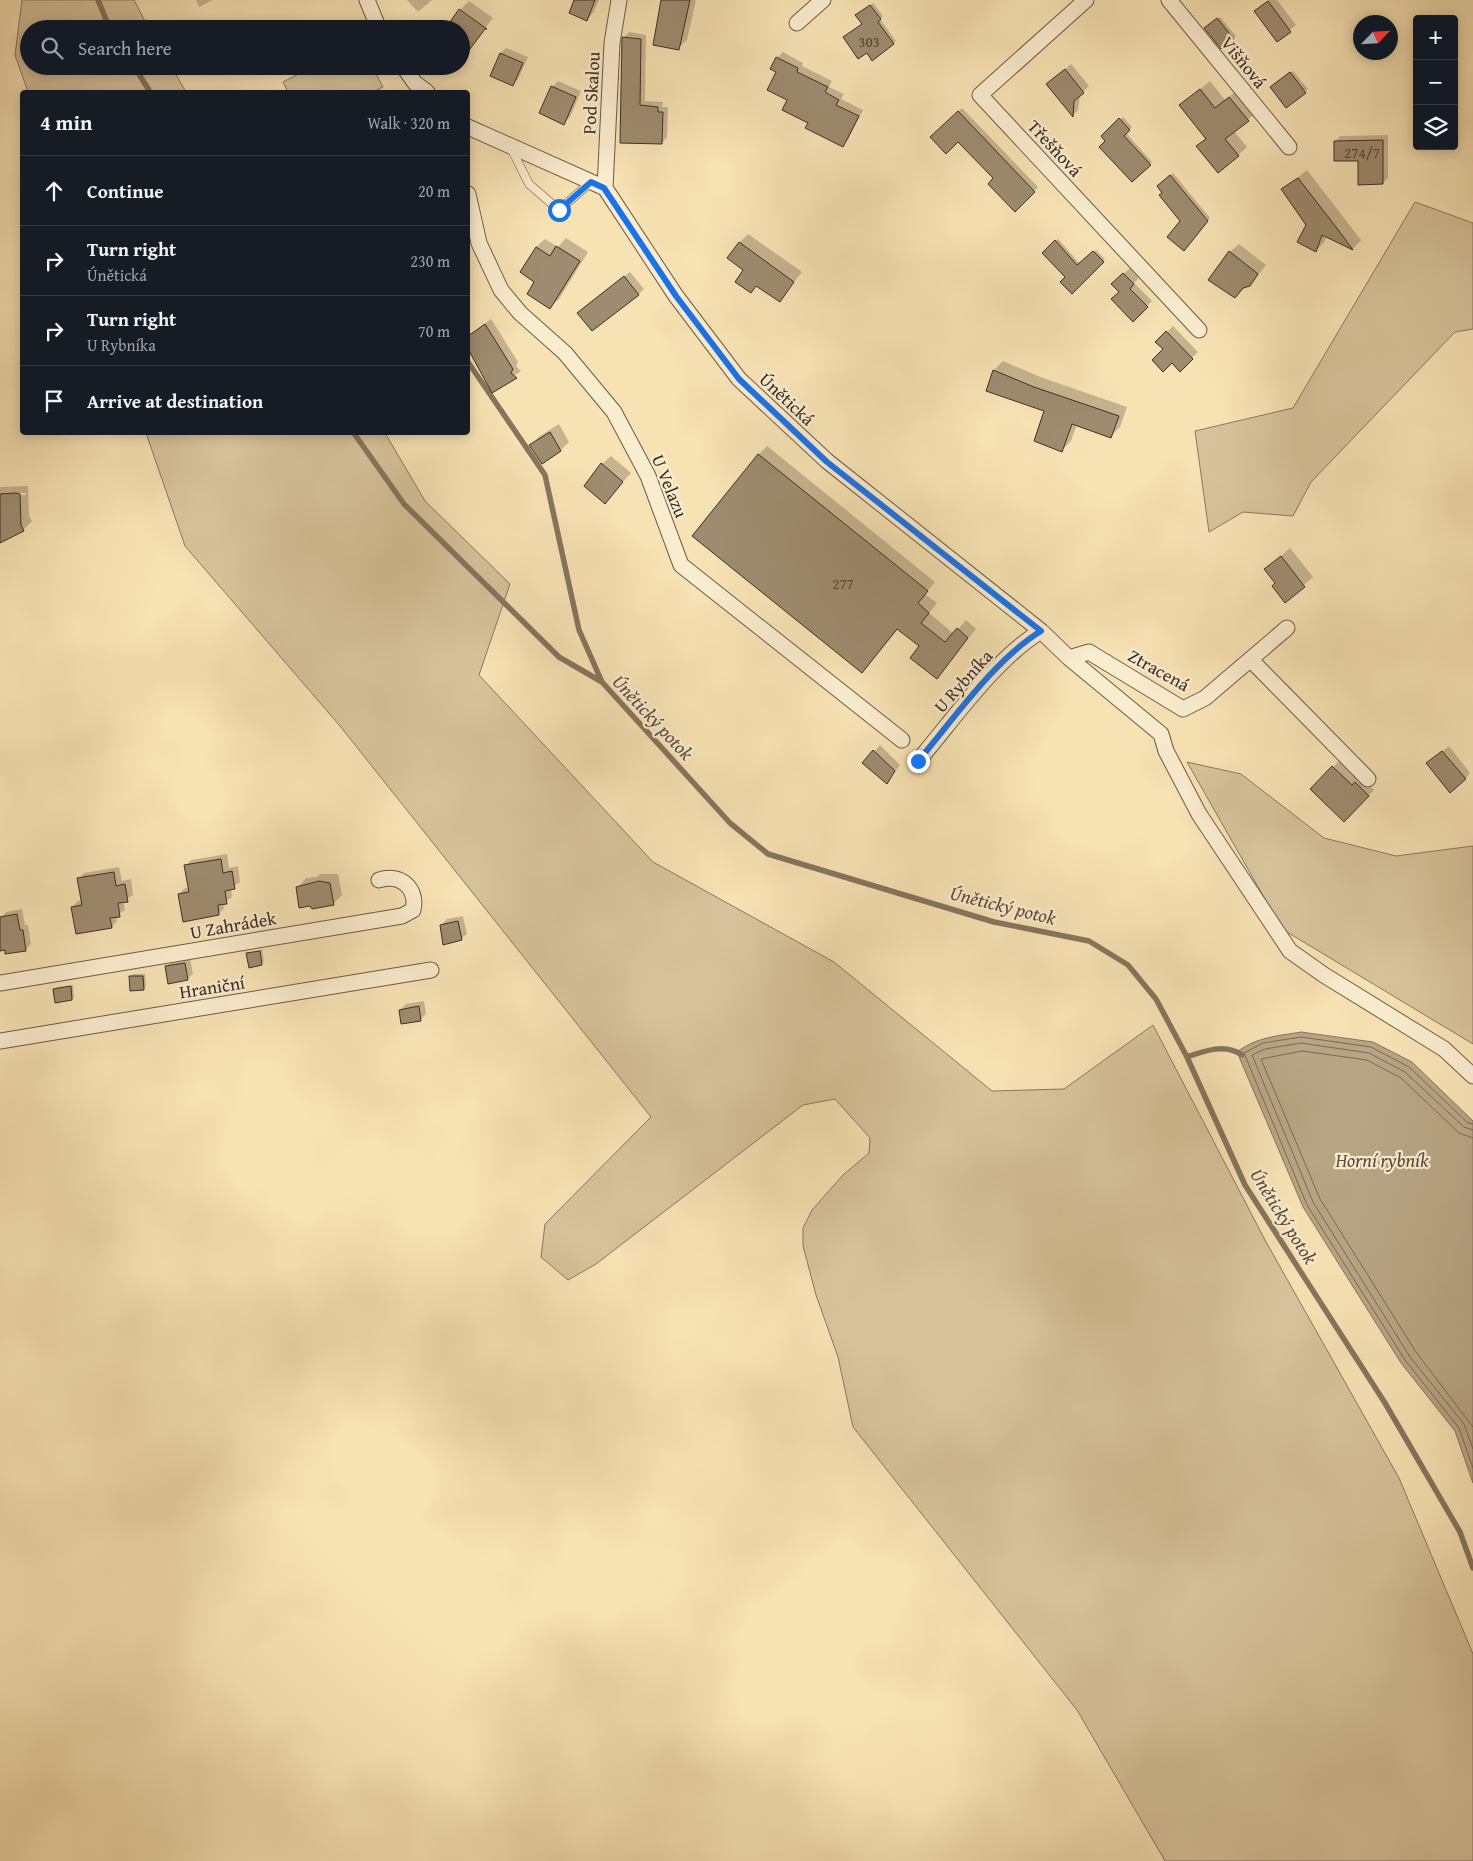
<!DOCTYPE html>
<meta charset="utf-8">
<style>
:root{--surface:#171b24;--page:#242831;--text:#f1f3f6;--muted:#9ea1a6;--line:#363941}
body{margin:0;font-family:"Gentium Book Plus",serif;background:var(--page);color:var(--text)}
.controls{position:absolute;right:15px;top:15px;display:grid;overflow:hidden;border-radius:5px;box-shadow:0 2px 12px #0003}
.controls button{width:45px;height:45px;display:grid;place-items:center;padding:0;border:0;border-bottom:1px solid var(--line);background:var(--surface);color:var(--text);font:25px sans-serif}
.compass{position:absolute;left:1353px;top:15px;width:45px;height:45px;border-radius:50%;background:var(--surface);box-shadow:0 2px 12px #0003;rotate:65deg}
.stop{position:absolute;width:15px;height:15px;margin:-11px;border:4px solid #1a73e8;border-radius:50%;background:#fff}
.stop.end{background:#1a73e8;border-color:#fff;box-shadow:0 1px 5px #0008}
.list{margin:0;padding:0;list-style:none}
h2{display:flex;justify-content:space-between;align-items:center;height:65px;margin:0;padding:0 20px;font-size:21px}
h2 small{font-size:16px;font-weight:400;color:var(--muted)}
.list li{display:grid;grid-template-columns:32px 1fr auto;gap:15px;align-items:center;box-sizing:border-box;height:70px;padding:0 20px;border-top:1px solid var(--line)}
.list b{display:block;font-size:19px;white-space:nowrap}
.list p{margin:0;font-size:16px;white-space:nowrap;color:var(--muted)}
.list em{font-size:16px;font-style:normal;color:var(--muted)}
.icon{flex:none;width:28px;height:28px;fill:none;stroke:currentColor;stroke-width:2;stroke-linecap:round;stroke-linejoin:round}
.map{position:relative;flex:none;width:1473px;height:1861px;overflow:hidden}
.search{position:absolute;background:var(--surface);box-shadow:0 2px 12px #0003;left:20px;top:20px;width:450px;height:55px;display:flex;align-items:center;gap:12px;box-sizing:border-box;padding:0 18px;border-radius:28px;color:var(--muted);font-size:19px}
.panel{position:absolute;background:var(--surface);box-shadow:0 2px 12px #0003;left:20px;top:90px;width:450px;height:345px;border-radius:5px}
.map>svg:first-child{display:block}
</style>
<div class="map">
<svg width="1473" height="1861" viewBox="0 0 1473 1861">
<rect width="100%" height="100%" fill="#f7e2b3"/>
<filter id="stains"><feTurbulence type="fractalNoise" baseFrequency=".004" numOctaves="4"/><feColorMatrix values="0 0 0 0 .2 0 0 0 0 .09 0 0 0 0 .02 0 0 0 .5 -.17"/></filter>
<radialGradient id="worn" r=".72"><stop offset=".6" stop-color="#630" stop-opacity="0"/><stop offset="1" stop-color="#630" stop-opacity=".3"/></radialGradient>
<path fill="#d7c39b" stroke="#8a7860" d="M22,0H134L149,29H29V66H171L186,92H28L15,55Z
M314,66H372L383,87L373,92H288L283,82Z
M1415,202L1473,223V329L1455,332L1311,482L1293,516L1243,512L1209,532L1195,431L1293,408Z
M146,433H385L425,501L510,584L479,675L653,862L834,962L992,1091L1064,1089L1153,1025L1265,1240L1399,1478L1473,1654V1861H1165L1077,1710L853,1427L838,1357L816,1295L803,1246V1228L812,1210L843,1175L869,1153L870,1138L835,1099L803,1105L596,1264L568,1280L541,1257L545,1224L651,1117L340,726L185,546Z
M1187,762L1241,774L1324,838L1396,856L1473,846V1044L1282,929Z"/>
<path fill="#b7a583" stroke="#86755e" d="M1301,1032L1373,1042L1412,1062L1473,1121V1483L1455,1431L1401,1363L1303,1207L1237,1052C1256,1037 1278,1036 1301,1032Z"/>
<path fill="#0003" d="M196,0H213L199,7Z
M407,0H432L418,12Z
M576,0H599L593,13L587,19Z
M663,0H696L687,40L678,48Z
M1269,0H1277L1296,25L1277,40L1261,6Z
M469,1L493,18L461,60L460,10Z
M873,3L883,16L880,19L896,41L893,44L859,13Z
M1220,17L1236,36L1221,47L1208,26Z
M629,32L646,35L645,101L663,102L662,107H668L667,137L662,143L622,142L624,37Z
M506,48L528,57L518,79L513,84L501,53Z
M783,52L803,63L802,66L832,81L829,87L844,94L841,99L863,110L848,140L842,146L810,123L788,99L777,72V58Z
M1071,64L1089,86L1080,95L1078,110L1073,115L1048,84Z
M1293,71L1308,89L1286,106L1275,85Z
M558,81L581,91L570,117L564,123L552,87Z
M1210,81L1225,100L1239,89L1257,112L1234,131L1247,147L1238,155L1198,146L1206,138L1181,105Z
M962,108L1038,187L1015,210L995,178L958,140L932,137Z
M1123,117L1132,127L1126,133L1152,162L1132,180L1102,136Z
M1388,135V178L1383,183L1359,160L1335,142L1340,136Z
M1307,170L1361,240L1353,249L1327,236L1324,242L1316,251L1307,225L1283,189Z
M1173,173L1210,218L1187,247L1181,221L1164,192L1161,184Z
M748,234L802,272L780,300L757,285L751,291L739,243Z
M566,238L588,252L559,299L550,307L536,281V247L545,239L558,247Z
M1058,239L1080,264L1096,250L1105,259L1072,293L1067,277L1044,253Z
M1239,244L1266,265L1258,275L1235,297L1230,252Z
M1130,268L1139,278L1134,283L1152,301L1133,320L1121,292L1113,284Z
M630,272L644,289L638,295L585,307Z
M491,319L518,362L516,366L521,371L493,391L468,347V336Z
M1173,326L1198,352L1180,370L1157,342Z
M1003,361L1043,378L1127,407L1120,427L1111,436L1077,424L1071,441L1062,450L1046,410L988,391L994,370Z
M559,424L569,442L561,450L531,445L540,436Z
M767,446L935,582L925,594L937,603L929,613L954,634L966,620L976,629L937,677L921,646L898,629L862,672L758,455Z
M611,456L631,473L605,502L602,464Z
M28,486L29,516L32,521L23,530L0,541V496L26,495V493L0,494V487Z
M1290,548L1313,577L1285,601L1277,583L1266,569Z
M880,745L900,765L887,782L864,763Z
M1449,746L1470,773L1465,779L1434,758Z
M1339,761L1359,780L1361,778L1374,790L1344,820L1312,789Z
M227,854L229,868L238,866L240,882L231,888L232,897L223,903L224,908L219,914L179,894L185,888H190L186,866L191,860Z
M119,867L122,881L131,879L133,895L123,901L125,910L116,916L117,921L112,927L72,907L78,901H82L79,879L84,873Z
M320,874H338L342,895L333,904L298,887L306,878L317,877Z
M22,909L25,925H28L31,944L25,950H0L1,917L6,912Z
M463,916L467,934L461,939L441,925L447,919Z
M262,949L264,961L262,964L247,954Z
M190,958L193,974L187,979L166,966L172,961Z
M133,974H145L146,986L144,989L130,977Z
M73,985L74,997L72,999L55,989L57,987Z
M424,1001L426,1014L421,1019L400,1010L406,1004Z"/>
<g fill="none" stroke-linecap="round" stroke-linejoin="round">
<path stroke="#7a6a54" stroke-width="1" d="M1473,1124L1468,1123L1409,1067L1371,1047L1301,1037L1263,1043L1244,1053L1307,1205L1405,1360L1459,1428L1473,1468
M1473,1130L1464,1127L1405,1072L1369,1053L1301,1043L1265,1049L1252,1055L1313,1202L1410,1357L1464,1424L1473,1449
M1473,1138L1459,1133L1401,1078L1367,1060L1302,1051L1261,1059L1320,1199L1416,1352L1473,1427"/>
<path stroke="#86755e" stroke-width="5.5" d="M98,0L110,29
M134,66L150,92
M468,362L545,475L579,630L602,682
M353,432L404,504L559,657L602,682L730,823L768,854L994,922L1089,941L1128,965L1156,999L1187,1057L1245,1185L1385,1403L1460,1532L1473,1568
M1187,1057C1204,1051 1225,1043 1242,1055"/>
</g>
<path fill="#9d8c6f" stroke="#3c2e26" d="M574,0H595L587,21L569,13Z
M661,0H690L679,50L653,45Z
M1268,1L1291,32L1277,42L1254,11Z
M870,5L881,19L878,22L894,44L872,61L867,53L858,59L843,37L862,24L855,15Z
M459,9L487,29H485L461,61V29H445Z
M1217,18L1234,39L1221,49L1204,28Z
M622,37L641,39L640,105L658,107V112H663L662,144L620,143Z
M500,53L523,63L513,86L490,76Z
M776,57L798,68L797,72L828,87L825,92L839,100L836,105L859,116L843,147L805,128L808,123L782,110L787,100L767,90L776,72L770,69Z
M1065,69L1084,93L1074,101L1073,117L1046,84Z
M1290,72L1306,93L1286,108L1270,87Z
M551,86L576,97L564,125L539,113Z
M1200,89L1215,108L1229,97L1249,121L1225,139L1239,156L1218,173L1196,146L1206,139L1179,105Z
M958,111L1035,192L1015,212L988,184L993,178L958,142L946,154L930,137Z
M1119,118L1130,130L1124,136L1151,165L1132,182L1099,147L1105,141L1101,136Z
M1383,140V184L1358,185V161H1334V141Z
M1170,175L1208,221L1184,251L1167,237L1180,221L1159,195L1162,193L1157,186Z
M1298,178L1336,227L1353,250L1322,235L1316,252L1297,242L1306,225L1281,189Z
M1055,240L1077,265L1093,251L1104,262L1072,294L1060,282L1065,277L1042,253Z
M739,242L794,282L780,302L756,286L751,293L735,282L743,270L727,258Z
M556,246L580,261L550,309L527,294L534,282L520,272L536,247L550,256Z
M1229,251L1258,274L1250,286L1243,288L1235,298L1208,280Z
M1123,273L1134,284L1130,289L1148,307L1133,322L1111,299L1119,292L1111,284Z
M624,276L639,295L592,331L577,313Z
M485,324L513,369L511,373L517,378L492,393L468,349V336Z
M1166,331L1193,359L1180,372L1172,363L1163,372L1152,360L1163,349L1155,342Z
M993,370L1034,387L1119,416L1111,438L1072,424L1062,452L1034,441L1044,411L986,391Z
M550,432L561,451L542,464L529,445Z
M758,454L928,591L918,603L929,613L921,623L945,642L957,628L968,638L937,679L910,658L919,646L897,629L862,673L692,536Z
M601,463L623,482L605,504L584,486Z
M16,493L20,494L21,525L24,531L0,543V494Z
M1281,556L1305,587L1285,603L1272,586L1275,583L1264,569Z
M873,750L895,771L887,784L862,763Z
M1442,751L1466,779L1450,793L1426,763Z
M1332,766L1352,785L1355,782L1369,796L1344,822L1310,789Z
M221,859L223,873L232,871L235,889L225,891L227,904L218,905L219,915L183,922L178,894L189,892L184,865Z
M114,872L116,886L125,884L128,902L118,903L120,917L110,918L112,928L76,934L71,907L82,905L77,878Z
M319,881L330,883L334,905L312,909L310,906L299,908L296,887Z
M17,914L20,930H23L26,951L5,954V950L0,951V917Z
M458,921L462,940L443,945L440,925Z
M260,951L262,965L249,968L246,953Z
M185,963L188,980L168,984L165,966Z
M129,976H143L144,990L130,991Z
M71,986L72,1000L55,1003L53,989Z
M419,1006L421,1021L401,1024L399,1010Z"/>
<g fill="none" stroke-linecap="round" stroke-linejoin="round">
<defs>
<path id="service" d="M511,148L529,184L559,210L591,182"/>
<path id="minor" d="M367,0L379,29
M1086,0L980,95L1199,330
M1169,0L1289,147
M797,23L823,0
M403,66L415,83L427,92
M468,127L605,188L676,296L739,379L827,461L1041,631L1069,658L1161,734L1166,751L1199,814L1290,951L1324,975L1444,1049L1473,1076
M605,188L612,43L619,0
M468,194L479,243L501,290L520,313L565,353L614,412L648,476L681,565L902,740
M1069,658L1089,652L1183,709L1205,698L1287,628
M1251,660L1368,779
M918,761C953,720 995,659 1041,631
M0,983L402,916L413,910C418,888 400,873 379,880
M0,1041L431,970"/>
</defs>
<use href="#service" stroke="#6b5b49" stroke-width="9"/>
<use href="#minor" stroke="#6b5b49" stroke-width="17"/>
<use href="#service" stroke="#faecce" stroke-width="8"/>
<use href="#minor" stroke="#faecce" stroke-width="15"/>
</g>
<g fill="none" stroke-linecap="round" stroke-linejoin="round">
<path stroke="#1a73e8" stroke-width="6" d="M559,210L591,182L604,188L676,296L739,379L827,462L1041,631C995,659 953,720 918,761"/>
</g>
<g text-anchor="middle" dominant-baseline="central" stroke-width="4.5" stroke-linejoin="round" paint-order="stroke">
<g font-size="15" fill="#544638">
<text x="869" y="41">303</text>
<text x="1362" y="152">274/7</text>
<text x="843" y="583">277</text>
</g>
<g font-size="18" fill="#3c2e26" stroke="#faecce">
<text transform="translate(1244 62) rotate(51)">Višňová</text>
<text transform="translate(591 93) rotate(-87)">Pod Skalou</text>
<text transform="translate(1055 148) rotate(47)">Třešňová</text>
<text transform="translate(787 399) rotate(43)">Únětická</text>
<text transform="translate(670 486) rotate(68)">U Velazu</text>
<text transform="translate(1159 670) rotate(29)">Ztracená</text>
<text transform="translate(963 681) rotate(-48)">U Rybníka</text>
<text transform="translate(233 925) rotate(-10)">U Zahrádek</text>
<text transform="translate(212 987) rotate(-9)">Hraniční</text>
</g>
<g font-size="19" font-style="italic" fill="#5b4c3d" stroke="#faecce">
<text transform="translate(653 717) rotate(47)">Únětický potok</text>
<text transform="translate(1003 905) rotate(14)">Únětický potok</text>
<text x="1382" y="1160">Horní rybník</text>
<text transform="translate(1284 1216) rotate(58)">Únětický potok</text>
</g>
</g>
<rect width="100%" height="100%" filter="url(#stains)"/>
<rect width="100%" height="100%" fill="url(#worn)"/>
</svg>
<div class="controls">
<button>+</button>
<button>−</button>
<button><svg class="icon" aria-label="layers" viewBox="0 0 24 24"><path d="M12 4l9 5-9 5-9-5zM3 14l9 5 9-5"/></svg></button>
</div>
<svg class="compass" viewBox="-18 -18 36 36"><path d="M0-13l5 13h-10z" fill="#e53935"/><path d="M0 13l5-13h-10z" fill="#9ea1a6"/></svg>
<div class="stop" style="left:559px;top:210px"></div>
<div class="stop end" style="left:918px;top:761px"></div>
<div class="search"><svg class="icon" aria-label="search" viewBox="0 0 24 24"><circle cx="10" cy="10" r="6"/><path d="M15 15l6 6"/></svg>Search here</div>
<section class="panel">
<h2>4 min<small>Walk · 320 m</small></h2>
<ul class="list">
<li><svg class="icon" aria-label="ahead" viewBox="0 0 24 24"><path d="M12 20V5M6 11l6-6 6 6"/></svg><div><b>Continue</b></div><em>20 m</em></li>
<li><svg class="icon" aria-label="right" viewBox="0 0 24 24"><path d="M7 20v-9h11M14 6l5 5-5 5"/></svg><div><b>Turn right</b><p>Únětická</p></div><em>230 m</em></li>
<li><svg class="icon" aria-label="right" viewBox="0 0 24 24"><path d="M7 20v-9h11M14 6l5 5-5 5"/></svg><div><b>Turn right</b><p>U Rybníka</p></div><em>70 m</em></li>
<li><svg class="icon" aria-label="arrive" viewBox="0 0 24 24"><path d="M6 21V4h12l-3 4 3 4H6"/></svg><div><b>Arrive at destination</b></div></li>
</ul>
</section>
</div>
